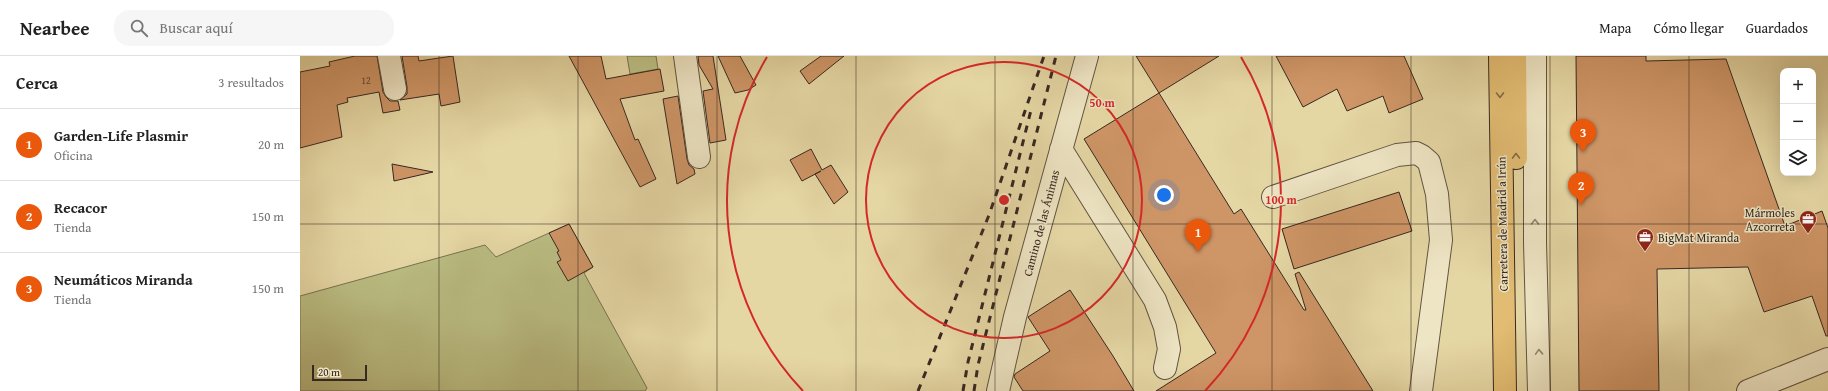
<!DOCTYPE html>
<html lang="es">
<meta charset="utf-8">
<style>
:root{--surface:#fff;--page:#f6f6f6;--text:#222;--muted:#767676;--line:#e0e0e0;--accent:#ea580c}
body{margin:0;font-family:"Gentium Book Plus",serif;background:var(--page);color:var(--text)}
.controls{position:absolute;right:12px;top:12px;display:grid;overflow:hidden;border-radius:8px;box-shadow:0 4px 16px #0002}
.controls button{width:36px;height:36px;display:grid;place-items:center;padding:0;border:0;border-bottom:1px solid var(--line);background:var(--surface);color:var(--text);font:20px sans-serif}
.scale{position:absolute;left:12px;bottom:10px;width:55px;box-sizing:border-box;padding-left:4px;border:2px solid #372822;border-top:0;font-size:11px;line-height:14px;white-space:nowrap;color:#372822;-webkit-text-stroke:3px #eee5c4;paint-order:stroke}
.you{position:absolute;left:864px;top:139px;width:14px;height:14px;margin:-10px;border:3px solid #fff;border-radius:50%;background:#1a73e8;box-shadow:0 0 0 6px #1a73e833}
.badge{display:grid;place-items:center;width:26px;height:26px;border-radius:50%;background:var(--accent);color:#fff;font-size:13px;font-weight:700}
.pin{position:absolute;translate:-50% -33px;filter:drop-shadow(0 1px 2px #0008)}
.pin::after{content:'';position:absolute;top:21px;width:14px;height:12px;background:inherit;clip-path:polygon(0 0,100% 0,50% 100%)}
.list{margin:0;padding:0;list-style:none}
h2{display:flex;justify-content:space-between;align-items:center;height:52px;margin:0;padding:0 16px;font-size:17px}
h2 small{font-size:13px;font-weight:400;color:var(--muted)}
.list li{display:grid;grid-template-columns:26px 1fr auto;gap:12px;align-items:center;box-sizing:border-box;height:72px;padding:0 16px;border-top:1px solid var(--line)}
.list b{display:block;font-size:15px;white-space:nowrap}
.list p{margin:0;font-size:13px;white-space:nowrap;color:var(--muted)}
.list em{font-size:13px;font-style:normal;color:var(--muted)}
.icon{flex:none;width:22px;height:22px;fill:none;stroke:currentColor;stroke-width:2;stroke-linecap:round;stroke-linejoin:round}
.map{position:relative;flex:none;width:1528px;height:335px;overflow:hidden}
header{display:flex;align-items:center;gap:24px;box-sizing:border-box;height:56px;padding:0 20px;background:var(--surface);border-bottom:1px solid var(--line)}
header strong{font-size:19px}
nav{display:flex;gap:22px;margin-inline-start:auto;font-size:14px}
.search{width:280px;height:36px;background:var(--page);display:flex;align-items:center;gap:10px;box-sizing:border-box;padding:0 14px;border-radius:16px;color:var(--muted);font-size:15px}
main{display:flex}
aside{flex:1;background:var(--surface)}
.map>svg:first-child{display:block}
</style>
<header>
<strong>Nearbee</strong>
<div class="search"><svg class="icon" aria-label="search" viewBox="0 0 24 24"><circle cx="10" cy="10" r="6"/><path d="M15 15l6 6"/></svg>Buscar aquí</div>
<nav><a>Mapa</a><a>Cómo llegar</a><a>Guardados</a></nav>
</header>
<main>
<aside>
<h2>Cerca<small>3 resultados</small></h2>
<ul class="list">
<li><span class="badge">1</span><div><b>Garden-Life Plasmir</b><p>Oficina</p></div><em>20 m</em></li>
<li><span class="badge">2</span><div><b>Recacor</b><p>Tienda</p></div><em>150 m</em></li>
<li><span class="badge">3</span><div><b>Neumáticos Miranda</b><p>Tienda</p></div><em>150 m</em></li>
</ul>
</aside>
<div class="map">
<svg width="1528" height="335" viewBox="0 0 1528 335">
<rect width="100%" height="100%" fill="#e5d7a4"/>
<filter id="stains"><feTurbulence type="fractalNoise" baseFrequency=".005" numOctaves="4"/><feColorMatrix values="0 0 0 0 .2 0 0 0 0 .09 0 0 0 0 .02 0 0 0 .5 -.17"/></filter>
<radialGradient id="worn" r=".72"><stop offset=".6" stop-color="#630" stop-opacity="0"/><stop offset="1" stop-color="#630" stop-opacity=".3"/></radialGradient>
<path fill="#babd82" stroke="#787252" d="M327,0H356L358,13L330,18Z
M269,168L293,211L284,217L347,332L345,335H0V240L185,189L196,201Z"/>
<path fill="#ce9566" stroke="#372822" d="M55,0H77L83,36L86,41L90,45H98L100,54L83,57L79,36L47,42L48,46L37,49L42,81L0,92V16L30,10L29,6Z
M102,0H118L119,5L153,0L160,46L141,50L139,38L100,44L107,38V31Z
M269,0H301L306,23L360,13L364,35L320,43L335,84L338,83L356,123L340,131Z
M398,0H413L426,84L410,87L403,35L413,33L399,9Z
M418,0H440L456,29L448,34L435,37Z
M521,0H544L509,28L500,15Z
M836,0H919L859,37Z
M976,0H1104L1123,43L1089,57L1083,40L1047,55L1037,33L1003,51Z
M1276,0H1346V5L1426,3L1485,170L1522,155L1528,172V280H1526L1512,240L1464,256L1448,211L1357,213L1359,335H1279Z
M859,37L934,158L941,153L1004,254H1006L995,218L999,216L1073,335H856L916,297L784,83Z
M378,40L387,103L389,109L394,113L395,118L377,128L363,43Z
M511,93L522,114L531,109L548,136L534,148L515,118L521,115L502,125L490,104Z
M92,108L133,116L94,125Z
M1099,136L1112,175L994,213L982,173Z
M269,168L293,211L268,225L257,206L261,204L257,196L259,195L249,177Z
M770,234L813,300L834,335H723L714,321L715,318L750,295L728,261Z"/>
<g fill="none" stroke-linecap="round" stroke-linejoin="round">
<defs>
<path id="minor" d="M89,0L95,33
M385,0L399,101
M1235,0V187L1239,335
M761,93L855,244L865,271L869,293L865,312
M973,141L1097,99L1116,97L1122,100L1129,106L1137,138L1141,184L1121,335
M698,335L715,261L787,0
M1448,335L1528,303"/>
<path id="highway" d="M1200,0L1205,335
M1215,0L1216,102"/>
</defs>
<use href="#minor" stroke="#625442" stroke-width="24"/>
<use href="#highway" stroke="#372822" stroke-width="24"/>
<use href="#minor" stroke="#eee5c4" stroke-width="22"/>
<use href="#highway" stroke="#e2bc72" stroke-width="22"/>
<path stroke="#372822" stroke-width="3" stroke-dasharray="7 7" stroke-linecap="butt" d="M618,335L689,159L744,0
M663,335L668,306L732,50
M674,335L678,309L756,0"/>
</g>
<defs><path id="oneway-chevron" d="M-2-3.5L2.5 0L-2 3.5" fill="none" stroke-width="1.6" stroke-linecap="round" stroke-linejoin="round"/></defs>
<g stroke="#846b46">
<use href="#oneway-chevron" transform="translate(1200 39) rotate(89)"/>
<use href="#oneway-chevron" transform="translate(1216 100) rotate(-91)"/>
</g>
<g stroke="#928673">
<use href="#oneway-chevron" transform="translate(1235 166) rotate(-90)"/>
<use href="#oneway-chevron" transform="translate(1239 296) rotate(-92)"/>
</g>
<path fill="none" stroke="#372822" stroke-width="1" stroke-opacity="0.55" d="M139,0V335M278,0V335M417,0V335M556,0V335M695,0V335M833,0V335M972,0V335M1111,0V335M1250,0V335M1389,0V335M0,168H1528"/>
<g fill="none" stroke="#d62828" stroke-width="2">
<circle cx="704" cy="144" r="138"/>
<path d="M503 335A277 277 0 0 1 467 1M941 1A277 277 0 0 1 905 335"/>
</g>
<defs>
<symbol id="office-pin" viewBox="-11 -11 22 30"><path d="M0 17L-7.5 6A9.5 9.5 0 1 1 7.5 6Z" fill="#8f2418" stroke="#eee5c4"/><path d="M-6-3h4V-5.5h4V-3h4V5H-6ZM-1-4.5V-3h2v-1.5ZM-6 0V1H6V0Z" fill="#fff"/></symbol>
</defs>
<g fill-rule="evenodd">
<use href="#office-pin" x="1498" y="153" width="20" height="27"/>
<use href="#office-pin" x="1335" y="171" width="20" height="27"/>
</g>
<g text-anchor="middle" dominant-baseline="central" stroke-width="3" stroke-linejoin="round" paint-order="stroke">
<g font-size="10" fill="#5d4333">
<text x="66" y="24">12</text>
</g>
<g font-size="12" fill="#372822" stroke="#eee5c4" text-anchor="end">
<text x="1495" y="156">Mármoles<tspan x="1495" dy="14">Azcorreta</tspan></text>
<text x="1358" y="181" text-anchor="start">BigMat Miranda</text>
</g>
<g font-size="12" fill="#372822" stroke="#eee5c4">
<text transform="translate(741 167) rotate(-75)">Camino de las Ánimas</text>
<text transform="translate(1202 168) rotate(-91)">Carretera de Madrid a Irún</text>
</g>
</g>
<circle cx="704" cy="144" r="6" fill="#d62828" stroke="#eee5c4" stroke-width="2"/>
<g font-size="12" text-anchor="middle" font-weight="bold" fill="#d62828" stroke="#eee5c4" stroke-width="3" stroke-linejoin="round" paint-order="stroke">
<text x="802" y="51">50 m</text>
<text x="981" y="148">100 m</text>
</g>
<rect width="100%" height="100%" filter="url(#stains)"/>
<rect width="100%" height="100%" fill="url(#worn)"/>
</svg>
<div class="controls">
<button>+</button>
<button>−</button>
<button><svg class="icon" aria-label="layers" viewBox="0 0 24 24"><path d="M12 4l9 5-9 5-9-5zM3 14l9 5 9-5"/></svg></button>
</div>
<div class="scale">20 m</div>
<div class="you"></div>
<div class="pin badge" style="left:898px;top:196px">1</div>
<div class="pin badge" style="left:1281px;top:149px">2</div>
<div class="pin badge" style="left:1283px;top:96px">3</div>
</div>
</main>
